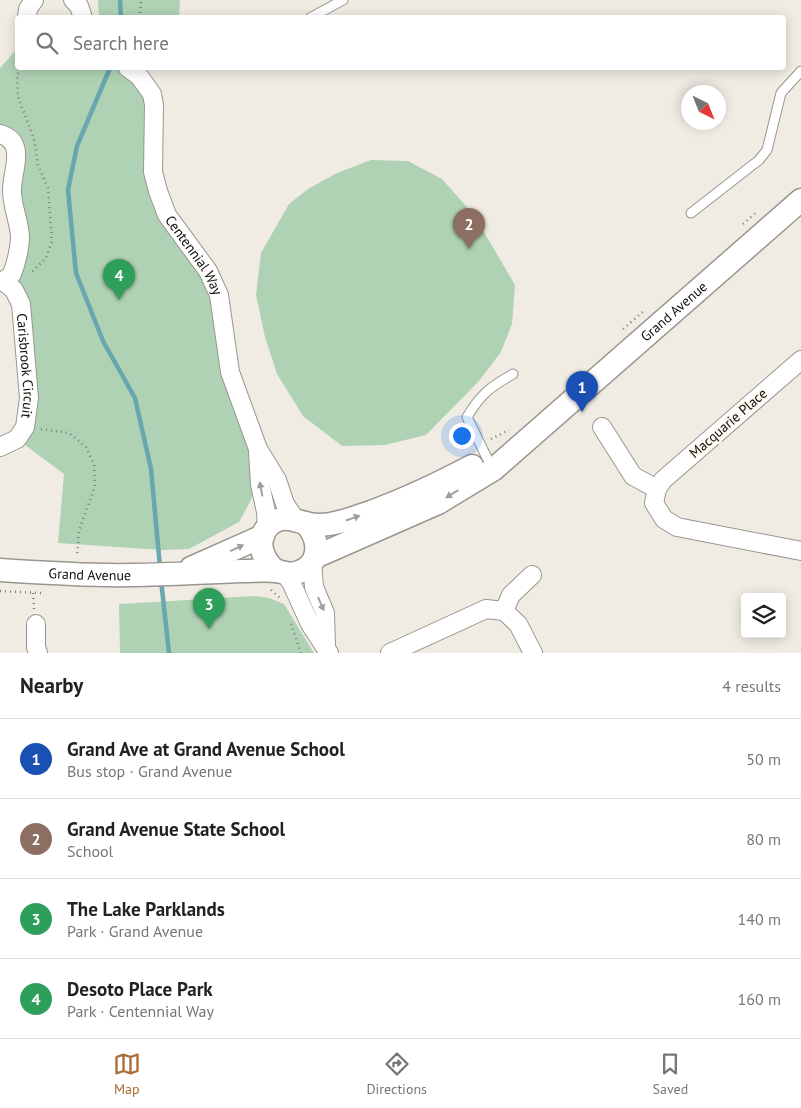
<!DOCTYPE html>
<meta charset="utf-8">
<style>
:root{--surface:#fff;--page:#f6f6f6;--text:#222;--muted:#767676;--line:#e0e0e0;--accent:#ab6b34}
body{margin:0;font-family:"PT Sans",sans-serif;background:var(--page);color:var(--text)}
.controls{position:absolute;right:15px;bottom:15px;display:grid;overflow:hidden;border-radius:5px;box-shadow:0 2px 12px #0003}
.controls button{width:45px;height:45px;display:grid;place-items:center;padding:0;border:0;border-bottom:1px solid var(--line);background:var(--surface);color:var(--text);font:25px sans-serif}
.compass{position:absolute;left:681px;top:85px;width:45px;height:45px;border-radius:50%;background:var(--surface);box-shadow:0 2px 12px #0003;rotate:137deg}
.you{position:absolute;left:461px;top:435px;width:18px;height:18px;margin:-12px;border:4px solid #fff;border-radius:50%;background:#1a73e8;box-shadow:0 0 0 8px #1a73e833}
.badge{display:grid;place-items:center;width:32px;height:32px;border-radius:50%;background:var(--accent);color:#fff;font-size:16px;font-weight:700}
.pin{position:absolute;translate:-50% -41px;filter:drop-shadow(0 1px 2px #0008)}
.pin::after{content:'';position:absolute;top:26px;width:18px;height:15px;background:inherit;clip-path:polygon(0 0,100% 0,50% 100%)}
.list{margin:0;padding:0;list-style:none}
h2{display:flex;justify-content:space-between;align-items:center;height:65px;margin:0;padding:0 20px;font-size:21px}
h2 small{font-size:16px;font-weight:400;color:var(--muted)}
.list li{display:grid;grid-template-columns:32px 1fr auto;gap:15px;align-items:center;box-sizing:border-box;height:80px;padding:0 20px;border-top:1px solid var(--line)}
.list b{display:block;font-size:19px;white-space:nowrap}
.list p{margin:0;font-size:16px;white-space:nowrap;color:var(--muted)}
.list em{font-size:16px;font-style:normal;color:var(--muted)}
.icon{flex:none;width:28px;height:28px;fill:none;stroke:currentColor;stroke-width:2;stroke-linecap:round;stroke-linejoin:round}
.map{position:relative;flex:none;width:801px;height:653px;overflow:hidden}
.search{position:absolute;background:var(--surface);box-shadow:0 2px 12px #0003;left:15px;right:15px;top:15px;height:55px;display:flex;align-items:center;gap:12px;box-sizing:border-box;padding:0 18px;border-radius:5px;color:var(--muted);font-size:19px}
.sheet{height:385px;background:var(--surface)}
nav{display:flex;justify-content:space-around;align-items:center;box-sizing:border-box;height:70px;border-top:1px solid var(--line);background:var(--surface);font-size:14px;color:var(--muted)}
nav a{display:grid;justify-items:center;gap:2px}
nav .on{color:var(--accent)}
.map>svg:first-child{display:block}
</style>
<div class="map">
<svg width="801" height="653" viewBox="0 0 801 653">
<rect width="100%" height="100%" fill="#f0ece4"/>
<path fill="#b0d2b4" d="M98,0H180L179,17H99Z
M16,50H17L18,68H128L146,84L158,191L208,271L258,449L252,498L239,522L189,549L162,550L58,543L64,474L17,439L25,427L11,276L17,158L0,134V68Z
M371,160L408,161L442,179L474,215L515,285L512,324L501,352L479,381L426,435L385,445L342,446L303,416L277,374L265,337L256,295L261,253L289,204L308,189L337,173Z
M255,596L269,598L284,604L314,653H120L119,604Z"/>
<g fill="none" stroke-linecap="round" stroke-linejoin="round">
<path stroke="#68a6b0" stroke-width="4.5" d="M120,0L121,18
M110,68L77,146L68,190L76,273L103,341L135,398L151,469L160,567
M161,580L169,653"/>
<defs>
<path id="service" d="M310,18L343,0
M691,213L759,160L767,150L781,93L801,71
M487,458L467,417C481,394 490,387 513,374"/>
<g id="minor">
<path d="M73,0L79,6L83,18"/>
<path d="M27,18L28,9L34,0"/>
<path id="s1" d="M128,68L139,76L152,94L154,105L153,172L158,191L167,215L208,271L219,295L230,372L258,449L277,480L285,504L295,519"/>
<path d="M0,134C28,142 11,173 12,191C12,206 19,221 20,236C20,247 16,264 12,274C10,277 6,279 3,281"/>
<path id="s2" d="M0,281H3L14,290L21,304L29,398L25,427L17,439L0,447"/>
<path d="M801,360L663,480L657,489L654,503L664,519L677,527L801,551"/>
<path d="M602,427L633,476L657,489"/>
<path d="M258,452L260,484L266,512L267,528"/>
<path d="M312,562L314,587L325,613L326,646"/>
<path d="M285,574L291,582L310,624L329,653"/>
<path d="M504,611L511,595L532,575"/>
<path d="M36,624V647L38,653"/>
<path d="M390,653L486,609L504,611L518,624L533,653"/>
</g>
<g id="tertiary">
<path id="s3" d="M315,557L438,503L494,469L801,200"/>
<path d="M191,568L263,536"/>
<path id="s4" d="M0,570C44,573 88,576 133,575C169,575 206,572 243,571C253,571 266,570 277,571C285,573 290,575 299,572C322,564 320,538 305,523"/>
<path d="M276,571C261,559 254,537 272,523C284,515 293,520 305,523C315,526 328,525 339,522C349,520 358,516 368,513C404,500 438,484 472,466"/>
</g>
</defs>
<use href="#service" stroke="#9a968f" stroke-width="11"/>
<use href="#minor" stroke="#9a968f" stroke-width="20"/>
<use href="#tertiary" stroke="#9a968f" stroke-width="25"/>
<path stroke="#7f7d77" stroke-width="2.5" stroke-dasharray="1 4" stroke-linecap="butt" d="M140,18L141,0
M20,68L17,77L18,97L34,139L38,165L48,188L52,241L46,258L31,273
M743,224L758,211
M623,329L645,310
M41,429L69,433L86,447L94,464L95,486L79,531L77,557
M491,439L509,430
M271,590L280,598
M0,591L41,593
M33,593L34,609
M291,624L301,653"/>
<use href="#service" stroke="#fff" stroke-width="9"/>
<use href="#minor" stroke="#fff" stroke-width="18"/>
<use href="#tertiary" stroke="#fff" stroke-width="22"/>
</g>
<defs><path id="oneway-solid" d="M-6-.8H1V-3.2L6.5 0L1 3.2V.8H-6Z" transform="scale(1.25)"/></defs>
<g fill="#9f9f9d">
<use href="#oneway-solid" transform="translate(261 489) rotate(-101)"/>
<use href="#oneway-solid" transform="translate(452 494) rotate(149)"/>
<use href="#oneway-solid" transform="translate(353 518) rotate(-19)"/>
<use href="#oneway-solid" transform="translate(237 548) rotate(-25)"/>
<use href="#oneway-solid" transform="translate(321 604) rotate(67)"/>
</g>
<g text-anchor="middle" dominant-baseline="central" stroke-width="5" stroke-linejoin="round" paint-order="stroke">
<g font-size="14" fill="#0f0e0b" stroke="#fefaf2">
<text stroke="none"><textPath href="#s1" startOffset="208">Centennial Way</textPath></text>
<text stroke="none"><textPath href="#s3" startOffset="439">Grand Avenue</textPath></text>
<text stroke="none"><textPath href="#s2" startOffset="95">Carisbrook Circuit</textPath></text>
<text transform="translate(728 423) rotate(-41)">Macquarie Place</text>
<text stroke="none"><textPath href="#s4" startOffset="90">Grand Avenue</textPath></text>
</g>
</g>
</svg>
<div class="controls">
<button><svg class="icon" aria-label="layers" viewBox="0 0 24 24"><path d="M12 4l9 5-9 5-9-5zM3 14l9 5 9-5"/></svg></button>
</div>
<svg class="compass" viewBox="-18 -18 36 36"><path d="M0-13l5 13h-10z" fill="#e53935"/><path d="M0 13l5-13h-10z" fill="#767676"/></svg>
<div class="you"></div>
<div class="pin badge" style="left:582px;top:412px;background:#1a4fb4">1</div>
<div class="pin badge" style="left:469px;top:249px;background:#8d6e63">2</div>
<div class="pin badge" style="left:209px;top:629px;background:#2e9e5b">3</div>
<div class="pin badge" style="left:119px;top:300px;background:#2e9e5b">4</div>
<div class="search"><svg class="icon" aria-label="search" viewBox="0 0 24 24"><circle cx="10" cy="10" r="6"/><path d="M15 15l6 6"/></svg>Search here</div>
</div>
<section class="sheet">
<h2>Nearby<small>4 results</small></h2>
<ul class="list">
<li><span class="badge" style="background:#1a4fb4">1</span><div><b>Grand Ave at Grand Avenue School</b><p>Bus stop · Grand Avenue</p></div><em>50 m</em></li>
<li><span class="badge" style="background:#8d6e63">2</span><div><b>Grand Avenue State School</b><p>School</p></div><em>80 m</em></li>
<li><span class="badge" style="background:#2e9e5b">3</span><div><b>The Lake Parklands</b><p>Park · Grand Avenue</p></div><em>140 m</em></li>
<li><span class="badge" style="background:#2e9e5b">4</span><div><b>Desoto Place Park</b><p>Park · Centennial Way</p></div><em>160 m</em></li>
</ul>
</section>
<nav>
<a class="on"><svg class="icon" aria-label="map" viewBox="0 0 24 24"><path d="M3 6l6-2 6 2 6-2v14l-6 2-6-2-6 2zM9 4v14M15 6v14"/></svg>Map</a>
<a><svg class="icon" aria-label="directions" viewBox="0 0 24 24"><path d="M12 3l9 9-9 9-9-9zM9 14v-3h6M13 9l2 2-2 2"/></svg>Directions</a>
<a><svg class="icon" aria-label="saved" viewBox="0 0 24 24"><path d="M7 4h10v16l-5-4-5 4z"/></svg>Saved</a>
</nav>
